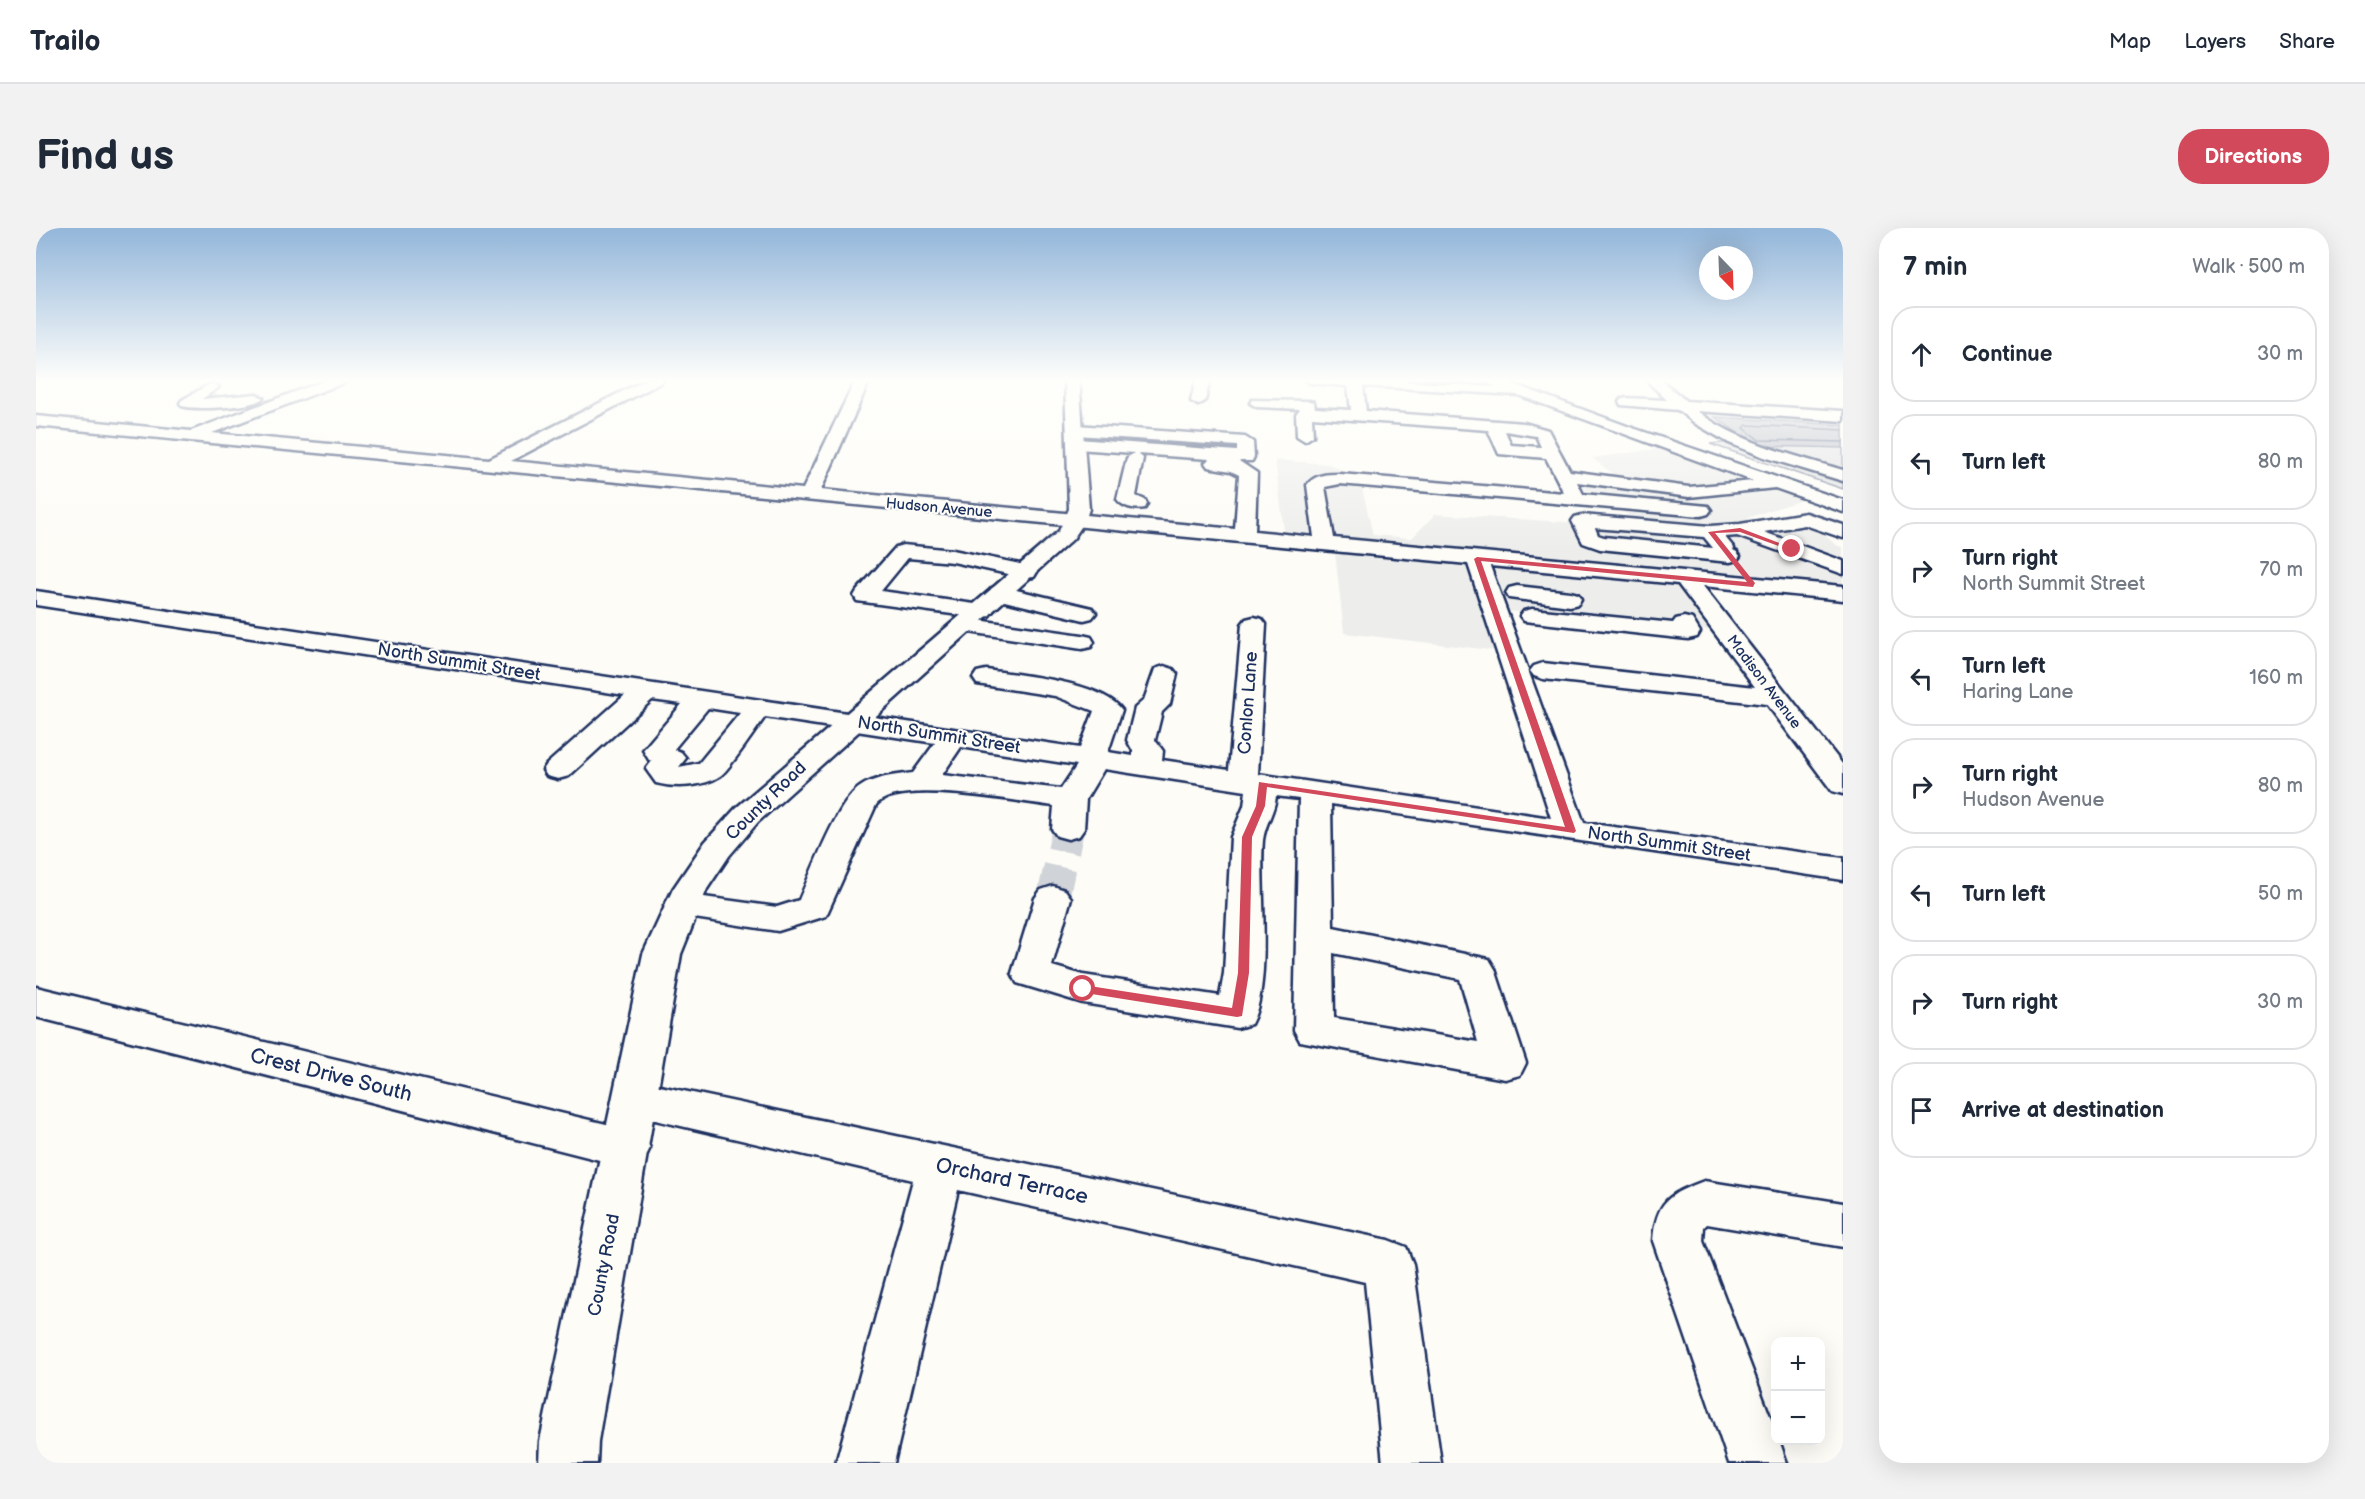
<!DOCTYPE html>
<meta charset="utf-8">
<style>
:root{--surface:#fff;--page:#f2f2f3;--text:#1f2937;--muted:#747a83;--line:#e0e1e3;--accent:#d1495b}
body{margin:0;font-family:"Balsamiq Sans",sans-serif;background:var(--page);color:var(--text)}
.controls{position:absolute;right:18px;bottom:18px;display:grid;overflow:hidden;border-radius:12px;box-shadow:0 6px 24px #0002}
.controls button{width:54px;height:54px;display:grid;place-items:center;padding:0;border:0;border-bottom:2px solid var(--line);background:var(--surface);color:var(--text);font:30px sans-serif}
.compass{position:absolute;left:1663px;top:18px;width:54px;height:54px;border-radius:50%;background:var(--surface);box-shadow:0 6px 24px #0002;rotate:157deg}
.stop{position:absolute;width:18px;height:18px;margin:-14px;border:4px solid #d1495b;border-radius:50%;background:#fff}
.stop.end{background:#d1495b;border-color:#fff;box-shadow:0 2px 6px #0008}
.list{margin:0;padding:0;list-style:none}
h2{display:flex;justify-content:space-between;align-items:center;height:78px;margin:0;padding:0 24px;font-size:26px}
h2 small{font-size:20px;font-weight:400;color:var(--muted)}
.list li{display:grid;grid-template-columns:39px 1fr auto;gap:18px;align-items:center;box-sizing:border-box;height:96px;margin:0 12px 12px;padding:0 12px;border:2px solid var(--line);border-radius:24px}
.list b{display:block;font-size:22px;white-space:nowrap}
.list p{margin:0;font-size:20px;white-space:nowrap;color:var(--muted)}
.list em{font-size:20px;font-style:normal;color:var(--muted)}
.icon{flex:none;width:33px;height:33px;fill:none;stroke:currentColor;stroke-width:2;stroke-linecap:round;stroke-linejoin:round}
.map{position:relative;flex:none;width:1807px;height:1235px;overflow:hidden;border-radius:24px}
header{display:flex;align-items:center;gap:36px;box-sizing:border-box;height:84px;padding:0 30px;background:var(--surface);border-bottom:2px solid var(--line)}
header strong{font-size:28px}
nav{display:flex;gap:33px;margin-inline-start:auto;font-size:21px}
.intro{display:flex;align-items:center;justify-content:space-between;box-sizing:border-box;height:144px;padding:0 36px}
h1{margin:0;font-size:42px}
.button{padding:15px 27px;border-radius:24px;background:var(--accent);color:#fff;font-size:21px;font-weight:700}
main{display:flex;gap:36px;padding:0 36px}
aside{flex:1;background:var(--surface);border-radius:24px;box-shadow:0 6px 24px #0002}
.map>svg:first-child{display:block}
</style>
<header>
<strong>Trailo</strong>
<nav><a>Map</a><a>Layers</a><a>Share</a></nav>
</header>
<div class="intro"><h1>Find us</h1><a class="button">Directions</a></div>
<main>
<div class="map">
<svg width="1807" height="1235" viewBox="0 0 1807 1235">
<rect width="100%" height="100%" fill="#fdfcf7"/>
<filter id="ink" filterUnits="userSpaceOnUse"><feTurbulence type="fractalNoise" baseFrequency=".0167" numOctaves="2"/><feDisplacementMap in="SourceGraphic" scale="12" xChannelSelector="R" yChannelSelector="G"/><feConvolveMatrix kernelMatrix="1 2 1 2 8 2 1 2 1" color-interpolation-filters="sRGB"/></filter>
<g filter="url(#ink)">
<path fill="#edeeec" d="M1634,219L1775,269L1711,290L1774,296L1802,318L1807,319V365L1646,351L1688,404L1460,382L1471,424L1308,405L1298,316L1249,311L1239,232L1293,236L1324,251L1337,307L1376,310L1399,286L1612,299L1522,245H1576L1556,230Z"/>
<path fill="#e0e1e3" stroke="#7e88a0" stroke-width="1.5" d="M1654,183L1807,193V261L1674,216L1696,214Z"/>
<path fill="#b3b8c5" stroke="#76819c" stroke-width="1.5" d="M1679,189L1807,197V220L1721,218Z"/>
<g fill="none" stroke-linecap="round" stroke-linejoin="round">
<path stroke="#586687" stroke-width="1.5" d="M1807,202L1711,197L1708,200L1723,212L1807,214"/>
</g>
<path fill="#c9ccd3" stroke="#1b2f5e" stroke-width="1.5" d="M1387,151H1425L1434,155L1387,152Z"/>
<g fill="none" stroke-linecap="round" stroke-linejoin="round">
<path stroke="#d0d3d8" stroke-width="32" stroke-dasharray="32 16" stroke-linecap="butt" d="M1017,670L1032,601"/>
<defs>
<path id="minor" d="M293,151H312L310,154L176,205L453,231L611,151H628L626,154L475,233L767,261L820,151H834L785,262L1199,301L1203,247L1195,243L1172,239L1169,235L1173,231L1102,226L1107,230L1100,268L1109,272L1111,276L1109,280C1099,282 1086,279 1081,271L1091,230L1098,225L1041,221L1033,216L1041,211L1201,223V218L1040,207L1032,202L1040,197L1209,209L1217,214L1218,229L1216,233H1203L1221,245L1219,303L1278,309L1271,257C1279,246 1291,246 1304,246L1528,265L1510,230L1463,226L1452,202L1276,189L1277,208L1269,213L1261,208L1260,186L1264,181L1221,179L1214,175L1216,172L1273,173L1278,174L1279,180L1315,182L1312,158L1274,155L1267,151H1333L1460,159L1445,151H1464L1591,198L1807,272V284L1739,260L1653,269L1541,254L1547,266L1672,278L1675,282L1672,286L1665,288L1304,256L1289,259L1298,310L1807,358V372L1667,358L1807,537V566L1796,563L1731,476L1507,451L1498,448L1494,443L1498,438L1507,435L1719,459L1642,356L1454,338L1548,595L1807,630V652L1295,576L1297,699L1453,731L1459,741L1490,835L1484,847L1469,851L1264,813L1258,802L1263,571L1240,568C1239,583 1229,596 1227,612C1223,660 1237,756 1215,796L1201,800L1047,775L981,755L976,745L999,670L1005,662L1017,658L1029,662L1035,670L1016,738L1047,747L1184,768L1188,745L1195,609L1208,578L1210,563L1068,541L1050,571L1048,601L1043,608L1032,611L1021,608L1016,601L1018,578C983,574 862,550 840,577L790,688L742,703L633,686L628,678L633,670L646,666L741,679L763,672C775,646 801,574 824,559C838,549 860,547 877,545L899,515L729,489C720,501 694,541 684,548C667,559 639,560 620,555L610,541L616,533L613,532L607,522L646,476L616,472L533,548L522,551L511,548L507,542L511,536L589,467L0,377V363L1044,520L1058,483L1019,468L941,456L937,450L941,444L950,442C984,447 1066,454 1086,482L1072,524L1097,528V523L1091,512L1099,480L1108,472L1119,441L1128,438L1137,441L1141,446L1134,476L1126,484L1119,512L1127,523L1126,532L1193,542L1206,396L1210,391L1218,389L1226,391L1230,396L1222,546L1515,590L1432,336L0,198V188L155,203ZM1327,158L1482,167L1717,253L1653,259L1534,243L1512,202L1488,195L1330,183ZM1469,203L1500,208L1505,219L1475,217ZM672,480L704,485L663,535L643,539L650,530L645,524L638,521ZM925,519L1041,537L1025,561L906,547ZM1297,725L1424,751L1442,814L1298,790Z
M1160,151H1174L1169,173L1162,177L1155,173Z
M1609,151H1624L1650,173L1807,183V193L1661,183C1703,215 1757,227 1807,242V253L1728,229L1693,215L1660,196L1642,182L1585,177L1583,174L1585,171L1590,170L1631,172Z
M176,155L183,159L166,171L220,166L227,170C217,180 160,182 146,178L144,175L146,172Z
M1770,285L1807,297V310L1769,297L1728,304L1807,333V346L1701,308L1689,309L1698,320L1697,322L1701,324L1704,328L1701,332L1694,334L1564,321L1547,315L1536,293L1539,289L1546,287L1674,298L1704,296ZM1559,300L1668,309L1677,320L1568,309L1562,307Z
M867,317L917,322L998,339L1001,344L998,349L990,350L917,334L872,330L845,363L953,378L957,383L953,388L945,390L821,373L818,368L821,363L860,319Z
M964,358L1056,380L1060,385L1056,390L1048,392L956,370L953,365L956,360Z
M1481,358L1534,364L1542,366L1545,371L1542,376L1534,378L1473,370L1470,365L1473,360Z
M1496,381L1637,395L1640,391L1648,389L1656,391L1664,404L1661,409L1652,411L1488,393L1484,388L1488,383Z
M928,390L1046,407L1055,409L1058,414L1055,419L1046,421L920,402L916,397L920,392Z
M0,759L591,901L607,906L614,920L607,934L591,939L0,789Z
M600,853L1352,1012L1370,1019L1377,1036L1405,1235H1347L1329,1054L922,962L858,1235H800L877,952L585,884L578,871L585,858Z
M1668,953L1807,975V1019L1671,996L1668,999L1667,1013L1740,1204V1212H1743L1751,1235H1693L1617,1013C1620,973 1633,966 1668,953Z"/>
<path id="major" d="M1029,151H1043L1053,281L1049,293L1037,311L722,594L693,628L671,661L645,726L562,1213L561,1235H503L504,1213L607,726L637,661L669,614L700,580L1023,303L1033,281Z"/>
</defs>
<use href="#minor" stroke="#1b2f5e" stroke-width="5"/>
<use href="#major" stroke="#1b2f5e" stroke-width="5"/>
<use href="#minor" fill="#fdfcf7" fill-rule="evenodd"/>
<use href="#major" fill="#fdfcf7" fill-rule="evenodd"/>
</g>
</g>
<linearGradient id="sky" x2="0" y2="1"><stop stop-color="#93b6da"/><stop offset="0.47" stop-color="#fefefb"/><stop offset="1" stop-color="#fefefb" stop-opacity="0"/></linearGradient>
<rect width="1807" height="324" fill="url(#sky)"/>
<path fill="#d1495b" d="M1704,300L1759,321L1754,322L1704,304L1679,305L1719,355L1717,359L1445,333L1540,603L1538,605L1231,559L1229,578L1216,609L1213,745L1206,788L1201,789L1043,764V758L1047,757L1196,780L1202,745L1206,609L1220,578L1223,554L1529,599L1438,331L1441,329L1711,354L1672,304Z"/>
<g text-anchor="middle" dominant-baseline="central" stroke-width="4.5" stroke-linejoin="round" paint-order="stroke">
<g font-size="15" fill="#1b2f5e" stroke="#fdfcf7">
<text transform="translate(903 280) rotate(5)">Hudson Avenue</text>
<text transform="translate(1728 454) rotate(53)">Madison Avenue</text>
</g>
<g font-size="18" fill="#1b2f5e" stroke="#fdfcf7">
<text transform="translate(423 434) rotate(9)">North Summit Street</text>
<text transform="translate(1212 475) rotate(-86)">Conlon Lane</text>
<text transform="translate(903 507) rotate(9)">North Summit Street</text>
<text transform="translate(730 573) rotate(-44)">County Road</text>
<text transform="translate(1633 616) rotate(8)">North Summit Street</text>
<text transform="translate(568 1037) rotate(-79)">County Road</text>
</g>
<g font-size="21" fill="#1b2f5e" stroke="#fdfcf7">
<text transform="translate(295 847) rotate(14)">Crest Drive South</text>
<text transform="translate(976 953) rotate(12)">Orchard Terrace</text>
</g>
</g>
</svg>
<div class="controls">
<button>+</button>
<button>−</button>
</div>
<svg class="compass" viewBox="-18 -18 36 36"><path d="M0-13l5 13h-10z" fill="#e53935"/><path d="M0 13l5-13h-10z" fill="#747a83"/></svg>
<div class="stop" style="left:1047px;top:761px"></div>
<div class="stop end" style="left:1756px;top:321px"></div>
</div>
<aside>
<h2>7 min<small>Walk · 500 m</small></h2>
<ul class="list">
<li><svg class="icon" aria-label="ahead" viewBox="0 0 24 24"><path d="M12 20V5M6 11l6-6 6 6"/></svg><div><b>Continue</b></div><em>30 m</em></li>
<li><svg class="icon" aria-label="left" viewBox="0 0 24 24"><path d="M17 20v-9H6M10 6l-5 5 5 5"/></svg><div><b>Turn left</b></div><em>80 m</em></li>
<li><svg class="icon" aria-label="right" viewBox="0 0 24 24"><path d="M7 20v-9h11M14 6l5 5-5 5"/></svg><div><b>Turn right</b><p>North Summit Street</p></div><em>70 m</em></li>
<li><svg class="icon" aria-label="left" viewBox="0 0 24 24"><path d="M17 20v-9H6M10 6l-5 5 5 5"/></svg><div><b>Turn left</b><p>Haring Lane</p></div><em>160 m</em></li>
<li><svg class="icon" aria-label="right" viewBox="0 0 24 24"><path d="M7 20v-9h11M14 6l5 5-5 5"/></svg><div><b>Turn right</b><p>Hudson Avenue</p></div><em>80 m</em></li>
<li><svg class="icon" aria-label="left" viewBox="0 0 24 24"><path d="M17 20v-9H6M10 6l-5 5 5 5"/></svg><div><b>Turn left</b></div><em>50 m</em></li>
<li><svg class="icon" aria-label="right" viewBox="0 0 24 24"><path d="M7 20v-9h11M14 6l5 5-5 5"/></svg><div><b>Turn right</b></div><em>30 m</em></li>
<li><svg class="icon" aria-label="arrive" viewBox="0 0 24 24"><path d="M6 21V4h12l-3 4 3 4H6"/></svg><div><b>Arrive at destination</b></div></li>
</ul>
</aside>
</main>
